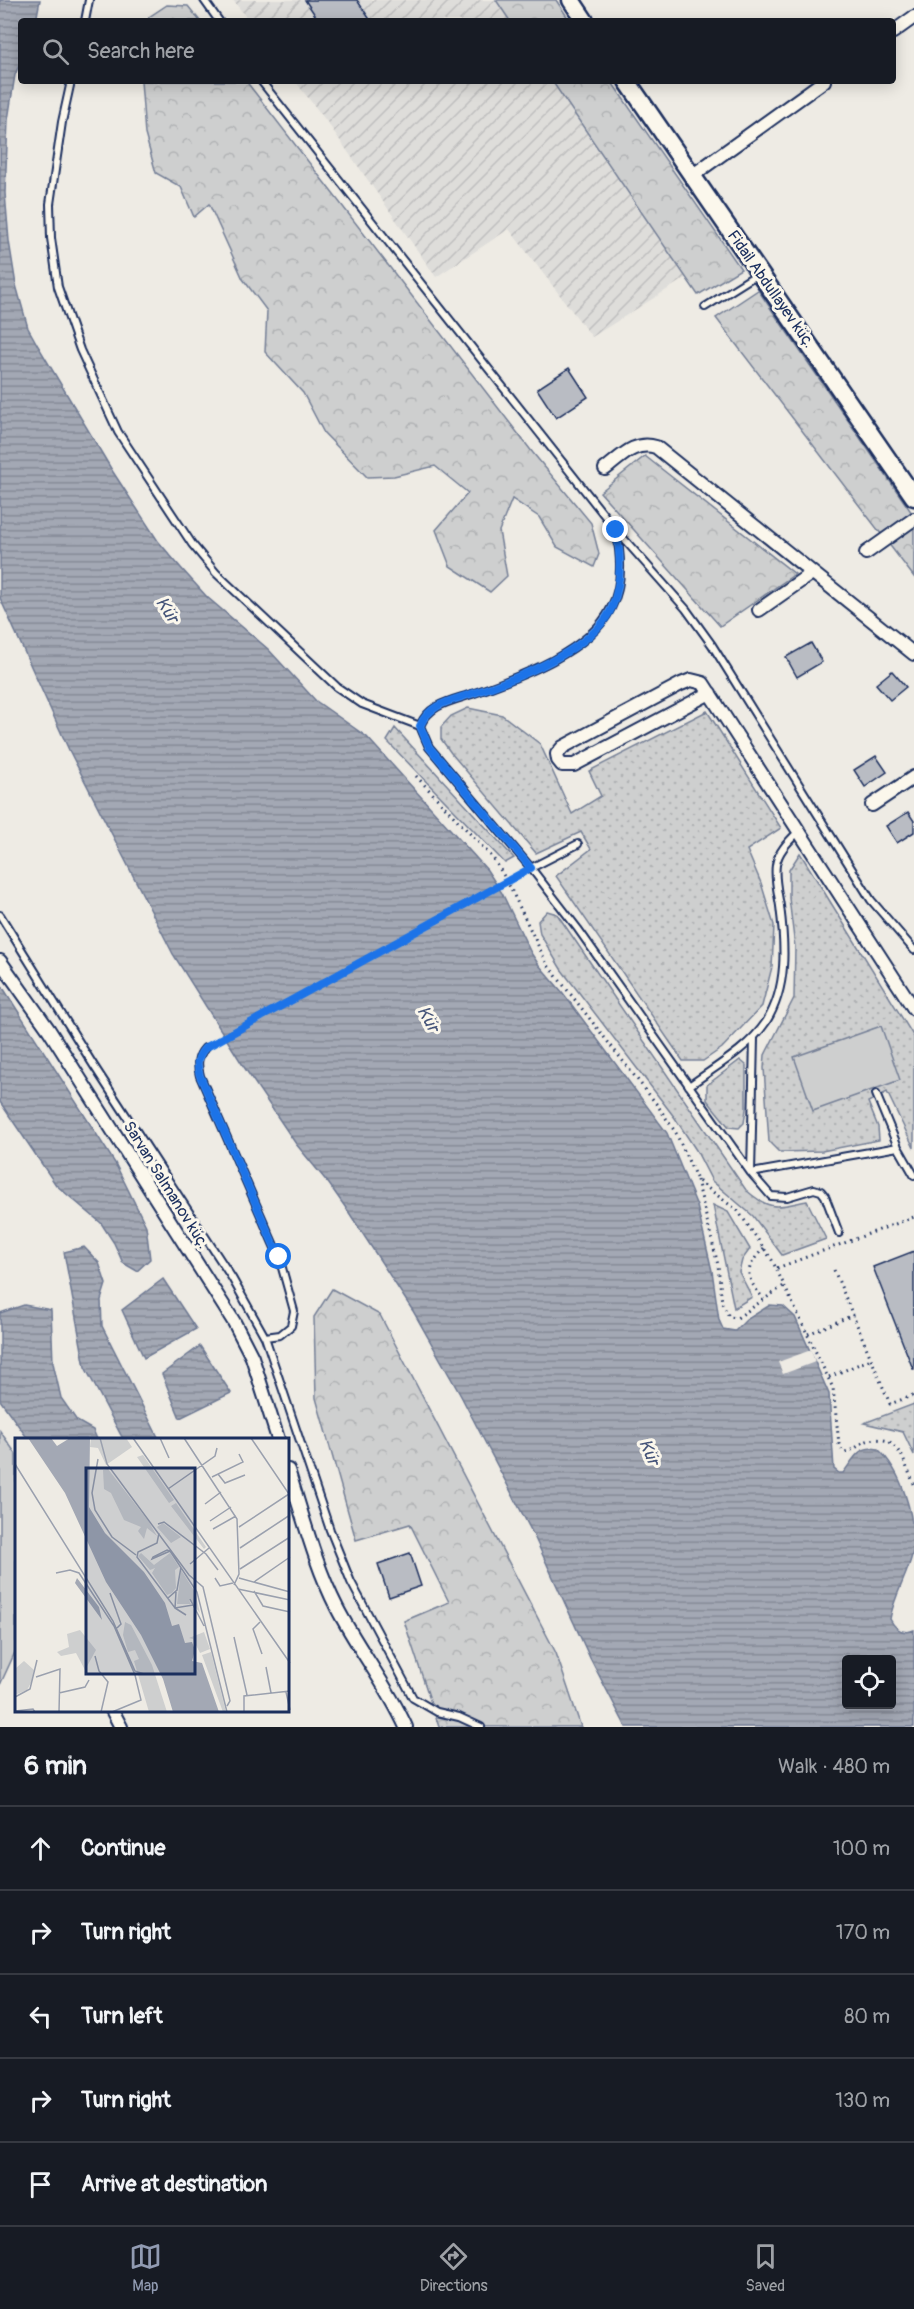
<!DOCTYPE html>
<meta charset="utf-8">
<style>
:root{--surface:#171b24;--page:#20242c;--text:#f1f3f6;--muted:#9ea1a6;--line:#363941;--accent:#919bb2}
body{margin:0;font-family:Pangolin,sans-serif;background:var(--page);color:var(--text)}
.controls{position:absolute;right:18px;bottom:18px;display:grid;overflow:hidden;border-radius:6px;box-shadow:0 3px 15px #0003}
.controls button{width:54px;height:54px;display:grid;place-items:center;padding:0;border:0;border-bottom:2px solid var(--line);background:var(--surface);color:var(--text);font:30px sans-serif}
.stop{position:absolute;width:18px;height:18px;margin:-14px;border:4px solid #1a73e8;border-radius:50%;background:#fff}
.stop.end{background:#1a73e8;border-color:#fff;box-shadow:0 2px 6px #0008}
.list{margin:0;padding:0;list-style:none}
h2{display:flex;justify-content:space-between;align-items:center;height:78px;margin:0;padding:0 24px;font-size:26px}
h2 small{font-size:20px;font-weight:400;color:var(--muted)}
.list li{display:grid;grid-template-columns:39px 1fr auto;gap:18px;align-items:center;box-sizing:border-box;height:84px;padding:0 24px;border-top:2px solid var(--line)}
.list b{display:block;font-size:22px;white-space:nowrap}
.list em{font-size:20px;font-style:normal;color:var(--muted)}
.icon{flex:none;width:33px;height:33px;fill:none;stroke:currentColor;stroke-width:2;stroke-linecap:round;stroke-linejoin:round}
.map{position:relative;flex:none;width:914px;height:1727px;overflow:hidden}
.search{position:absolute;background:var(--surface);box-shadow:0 3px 15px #0003;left:18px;right:18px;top:18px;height:66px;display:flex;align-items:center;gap:15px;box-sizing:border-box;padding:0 21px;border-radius:6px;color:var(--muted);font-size:22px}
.sheet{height:498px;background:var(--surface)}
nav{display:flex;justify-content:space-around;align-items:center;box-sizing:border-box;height:84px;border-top:2px solid var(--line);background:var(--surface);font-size:16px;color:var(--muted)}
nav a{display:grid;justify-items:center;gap:3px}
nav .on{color:var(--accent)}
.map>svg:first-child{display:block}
</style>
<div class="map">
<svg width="914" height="1727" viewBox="0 0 914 1727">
<defs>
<pattern id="industrial-furrows" width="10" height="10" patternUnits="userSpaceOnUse" patternTransform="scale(1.5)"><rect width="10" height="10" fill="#deddda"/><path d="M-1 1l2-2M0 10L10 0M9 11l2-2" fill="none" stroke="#bebebe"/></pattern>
<pattern id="grass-dots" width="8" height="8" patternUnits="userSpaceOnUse" patternTransform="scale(1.5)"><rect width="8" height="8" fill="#cecfcf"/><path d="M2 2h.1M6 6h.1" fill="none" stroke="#b0b2b4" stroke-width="1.8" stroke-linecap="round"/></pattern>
<pattern id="forest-crowns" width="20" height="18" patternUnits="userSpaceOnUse" patternTransform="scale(1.5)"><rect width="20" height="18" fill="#cecfcf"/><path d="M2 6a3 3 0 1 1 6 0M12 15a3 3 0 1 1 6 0" fill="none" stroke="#b0b2b4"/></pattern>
<pattern id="water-rules" width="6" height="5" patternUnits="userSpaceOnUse" patternTransform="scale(1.5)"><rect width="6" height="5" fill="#a3a8b4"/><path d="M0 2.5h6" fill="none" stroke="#848996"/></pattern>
</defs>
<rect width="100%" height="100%" fill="#eeebe4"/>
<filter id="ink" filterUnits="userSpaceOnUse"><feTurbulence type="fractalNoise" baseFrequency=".0167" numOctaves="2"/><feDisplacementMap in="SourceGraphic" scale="12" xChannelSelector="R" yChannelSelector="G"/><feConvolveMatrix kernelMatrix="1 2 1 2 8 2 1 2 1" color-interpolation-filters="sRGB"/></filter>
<g filter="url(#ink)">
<path fill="url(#industrial-furrows)" d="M233,0H496L510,21H249Z
M295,81H552L687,277L592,337L509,229L436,277L327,122Z"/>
<path fill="url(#grass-dots)" stroke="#747f96" stroke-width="1.5" d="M468,708L502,715L540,744L572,814L601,796L589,771L707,711L781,828L747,850L761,883L774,925L772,967L762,1006L722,1048L703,1061H683L556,876L591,849L581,832L536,853L451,753L441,739V727L451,716Z
M395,728L514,858L505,863L387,741Z
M800,853L914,1037V1148L887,1092L868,1102L878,1127L879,1140L822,1151L779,1152L769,1142L764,1068L765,1055L794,998L795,947L789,898V870Z
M547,911L557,914L746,1190C771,1212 777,1207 807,1201L826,1239L782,1255L753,1216L712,1181L696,1150L675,1118L561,969L540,934L538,921Z
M740,1060L746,1065V1109L744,1123L739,1128L729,1127L707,1100V1085Z
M713,1205L728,1212L750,1249L742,1260L739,1272L752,1297L734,1308Z
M914,1404V1455L903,1432L864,1423Z"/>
<path fill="url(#forest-crowns)" stroke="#747f96" stroke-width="1.5" d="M496,0H556L570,21H510Z
M167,5L188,6L200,21H148L149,17Z
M141,81H246L533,453L591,523L599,554L594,567L557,547L539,517L512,499L499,531L507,576L490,592L450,566L436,530L468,493L435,466L394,476L367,477L324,433L303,393L265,352L267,311L243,279L209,204L194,217L181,187L156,173L145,134Z
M552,81H611L741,269L698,295Z
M758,290L914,516V577L716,318Z
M645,456L795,574L720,626L600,492Z
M332,1289L380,1315L556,1653L581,1727H439L404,1621L449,1602L410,1524L356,1540L316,1398L314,1317Z"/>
<path fill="#cecfcf" stroke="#747f96" stroke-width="1.5" d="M881,1026L900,1080L813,1111L794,1057Z
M0,1431L16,1454V1650L0,1685Z"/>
<path fill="url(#water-rules)" stroke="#6d7892" stroke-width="1.5" fill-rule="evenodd" d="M0,0H40L36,21H21V61L15,75L8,120L5,193L9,241L16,285L28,328L38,346L113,472L158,541L181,568L207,597L268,649L316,701L367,737L487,870L502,893L531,953L539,965L563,993L667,1133L697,1206L712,1271L719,1320L723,1329L735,1331L746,1320L770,1305L783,1306L795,1317L829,1394L834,1469L839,1473H843C853,1461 858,1444 878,1449C902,1471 914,1515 914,1547C910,1572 894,1594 890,1619C895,1629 902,1635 914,1630V1727H626L590,1658L534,1536L461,1396L413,1311L348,1211L329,1184L296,1144L244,1067L173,954L69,750L0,598ZM846,1660H892V1704H846Z
M0,983L115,1163L146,1226L150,1259L137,1271L123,1263L114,1243L101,1223L56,1185L0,1102Z
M84,1247L99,1263L106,1284L101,1300L102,1326L159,1439H123L85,1367L64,1252Z
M163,1279L196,1329L144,1358L122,1310Z
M24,1305L51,1310L53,1363L61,1398L77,1421L93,1430L97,1439H28L0,1400V1313Z
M200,1346L231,1393L180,1418L162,1374Z"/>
<path fill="#eeebe4" d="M811,1350L815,1362L783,1374L778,1362Z"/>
<path fill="#b9bcc3" stroke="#1b2f5e" stroke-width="1.5" d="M305,0H357L371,21H319Z
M569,368L588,397L556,418L537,389Z
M811,643L822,662L797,677L786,657Z
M892,671L906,687L890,700L876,684Z
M876,756L887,772L865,787L854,770Z
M908,812L914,821V832L897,843L886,826Z
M914,1251V1369H913L873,1267Z
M410,1553L421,1586L389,1597L378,1564Z"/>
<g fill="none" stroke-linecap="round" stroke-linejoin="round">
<defs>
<path id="lane" d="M204,0L219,21
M85,21L89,0
M71,81L62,122L50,204L51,238L58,287L80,350L118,432L192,544L216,573L337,687L362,704L420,726
M261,81L616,530L686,609L712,645L871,900L914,950
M705,307L759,273
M616,531C621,555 623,586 611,608C589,653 516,678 472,694C451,701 429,704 420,726L429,747L531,868L578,929L751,1173L898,1147
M531,868L578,844
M0,915L94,1066L232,1278L265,1337L330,1530L351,1582L413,1698L437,1712L459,1717L481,1727
M754,1038L751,1173L771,1196L787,1197L814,1189L821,1191L825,1196L839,1233
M205,1048C197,1057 197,1064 200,1076L279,1257L294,1311L291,1326L280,1335L265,1337
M689,1086C715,1067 748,1049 766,1022C788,987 785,945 780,906C778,893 774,878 776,865C778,851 789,841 799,831
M876,1094L898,1147L914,1175"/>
<path id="street" d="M893,32L914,17
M693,175L824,81
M605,469C621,457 635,440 656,447L914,654
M866,553L914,519
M759,610L812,573
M710,693L574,765H562L558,760L557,754L563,747L681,684L691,680L703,683L732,728L914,1009
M872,805L914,777
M0,961L49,1030L234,1322L252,1357L278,1439
M288,1470C303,1516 315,1565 337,1608C358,1649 387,1685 406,1727
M112,1710L121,1727"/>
<path id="secondary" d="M571,0L585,21
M627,81L914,497"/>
</defs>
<use href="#lane" stroke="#1b2f5e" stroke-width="10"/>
<use href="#street" stroke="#1b2f5e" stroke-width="16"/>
<use href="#secondary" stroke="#1b2f5e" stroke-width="21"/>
<path stroke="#1b2f5e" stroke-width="3" stroke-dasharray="1.5 4.5" stroke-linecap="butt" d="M416,776L493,858L507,881L547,964L658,1106L676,1133L697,1180L738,1211L772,1260L833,1388L839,1444L843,1452C861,1451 860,1434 889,1441L901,1454L914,1484
M697,1180L718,1265L722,1303L729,1317L737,1318L785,1285
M764,1248C743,1270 745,1277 764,1299
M777,1268L914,1217
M834,1270L890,1404L914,1395
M808,1334L853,1315
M829,1377L871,1359"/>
<use href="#lane" stroke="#fbf7ec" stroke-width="6"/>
<use href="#street" stroke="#fbf7ec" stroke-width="12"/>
<use href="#secondary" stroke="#fbf7ec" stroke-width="16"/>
<path stroke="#1b2f5e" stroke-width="3" stroke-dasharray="1.5 4.5" stroke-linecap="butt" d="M205,1048L531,868"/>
</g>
</g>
<g fill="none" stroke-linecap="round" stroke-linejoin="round" filter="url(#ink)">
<path stroke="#1a73e8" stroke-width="8" d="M279,1257L200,1076C196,1064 197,1057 205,1048L531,868L429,747L420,726C429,704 450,701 471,694C513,680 594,650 612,607C622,583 621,555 616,530"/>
</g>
<g text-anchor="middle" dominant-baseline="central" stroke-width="6" stroke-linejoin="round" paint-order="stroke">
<g font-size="16" fill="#1b2f5e" stroke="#fbf7ec">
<text transform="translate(771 289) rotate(55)">Fidail Abdullayev küç.</text>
<text transform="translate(166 1185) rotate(58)">Sarvan Salmanov küç.</text>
</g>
<g font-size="18" font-style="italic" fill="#445378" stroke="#fbf7ec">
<text transform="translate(167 610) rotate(57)">Kür</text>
<text transform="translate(428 1019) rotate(61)">Kür</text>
<text transform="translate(649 1452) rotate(67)">Kür</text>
</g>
</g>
<g transform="translate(15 1438)">
<rect width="274" height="274" fill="#eeebe4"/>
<path d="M126,115L139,127L155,115L164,129L160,132L161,150L157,155L152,157L137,135L140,130L135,132L123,118ZM166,132L180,154L185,175L174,162L176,166H162ZM189,194L195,211L185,215L178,201L174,200Z" fill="#cecfcf"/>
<path d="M76,0H111L117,9L91,27L83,10L75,9ZM128,17L159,62L154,65L122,19ZM93,31L134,84L142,98L132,90L129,101L123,93L126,89L109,82L96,55L89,51L88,32ZM161,65L191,109L189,111L156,68ZM148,85L166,99L156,105L142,89ZM110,184L116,187L137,227L152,274H134L119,223L124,221L120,212L113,214L108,197ZM196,214L211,274H208L187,217Z" fill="#cecfcf"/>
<path d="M65,192L81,212L70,232L61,215L46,218L42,214L54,209L52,196ZM9,223L19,232L17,243L12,252L0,257L1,230Z" fill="#cecfcf"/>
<path d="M13,0H36L42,8L55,0H75L74,69L90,95L129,134L150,165L157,188L164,186L170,205L177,204L180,212L177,223L187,225L204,274H158L148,241L126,197L91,144L50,55ZM62,140L84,169L87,182L60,145Z" fill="#a3a8b4"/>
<path fill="none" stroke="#9aa0ae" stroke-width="1.5" d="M85,0L92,26L174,137L188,149L215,263L212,268M118,0L275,225M145,0L154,20M169,0L222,81L224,136L219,147M83,21L77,55L80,72L97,99L121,117M0,26L98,183L120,233L129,236M203,36L210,45L230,37M197,39L228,24L224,16M153,51L200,18L202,10M190,66L206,54M195,83L216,69M143,86L149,84L191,116L203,132M224,89L274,56L236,0M198,91L221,78M144,95L142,105L123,114L122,119L160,170L178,167M225,110L275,77M152,112L155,113L137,121L138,119ZM155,113L182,154L212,274M175,126L194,110M225,131L275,99M41,135L55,132L64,135L99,188L120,237L126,262L97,274M200,140L205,148L218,145M224,140L275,154M239,144L275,119M223,151L275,162M239,153L248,168L275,174M161,154L160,170L171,177M95,155L106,186L102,190M153,160L162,152L166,129M175,161L189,188M245,184L238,191L247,216M219,199L232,257M80,218L84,233L93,244L86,274M251,229L256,255M21,239L45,231L44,274M271,254L275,272M44,255L70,249L74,242M0,259L15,251L22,222M0,273L18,271L20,274M229,274V258L275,253"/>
<path fill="#1b2f5e" fill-opacity="0.15" stroke="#1b2f5e" stroke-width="3" d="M71,30H180V236H71Z"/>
<rect width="274" height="274" fill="none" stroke="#1b2f5e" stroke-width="3"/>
</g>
</svg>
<div class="controls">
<button><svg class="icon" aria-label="locate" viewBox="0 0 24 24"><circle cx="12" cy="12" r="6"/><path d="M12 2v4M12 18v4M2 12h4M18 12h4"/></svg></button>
</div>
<div class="stop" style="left:279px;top:1257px"></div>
<div class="stop end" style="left:616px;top:530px"></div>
<div class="search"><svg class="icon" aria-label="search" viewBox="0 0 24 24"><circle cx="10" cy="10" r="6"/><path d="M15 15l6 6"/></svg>Search here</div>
</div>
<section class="sheet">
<h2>6 min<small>Walk · 480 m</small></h2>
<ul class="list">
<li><svg class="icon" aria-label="ahead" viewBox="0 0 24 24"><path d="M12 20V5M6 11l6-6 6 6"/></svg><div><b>Continue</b></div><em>100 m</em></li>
<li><svg class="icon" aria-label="right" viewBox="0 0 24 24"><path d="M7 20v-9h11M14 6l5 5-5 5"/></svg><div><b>Turn right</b></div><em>170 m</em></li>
<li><svg class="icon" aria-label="left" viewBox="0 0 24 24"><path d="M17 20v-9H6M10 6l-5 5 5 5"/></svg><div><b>Turn left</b></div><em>80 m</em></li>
<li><svg class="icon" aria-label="right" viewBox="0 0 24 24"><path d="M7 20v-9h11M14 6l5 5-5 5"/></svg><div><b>Turn right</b></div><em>130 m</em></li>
<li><svg class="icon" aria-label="arrive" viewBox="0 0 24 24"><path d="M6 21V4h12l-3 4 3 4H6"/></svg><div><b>Arrive at destination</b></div></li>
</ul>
</section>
<nav>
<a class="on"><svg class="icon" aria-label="map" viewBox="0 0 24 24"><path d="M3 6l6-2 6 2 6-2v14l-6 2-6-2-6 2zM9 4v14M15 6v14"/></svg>Map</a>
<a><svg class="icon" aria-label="directions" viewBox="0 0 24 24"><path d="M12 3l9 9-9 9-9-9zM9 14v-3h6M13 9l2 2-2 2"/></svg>Directions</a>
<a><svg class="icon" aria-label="saved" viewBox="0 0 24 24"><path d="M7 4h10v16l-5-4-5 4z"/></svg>Saved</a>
</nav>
